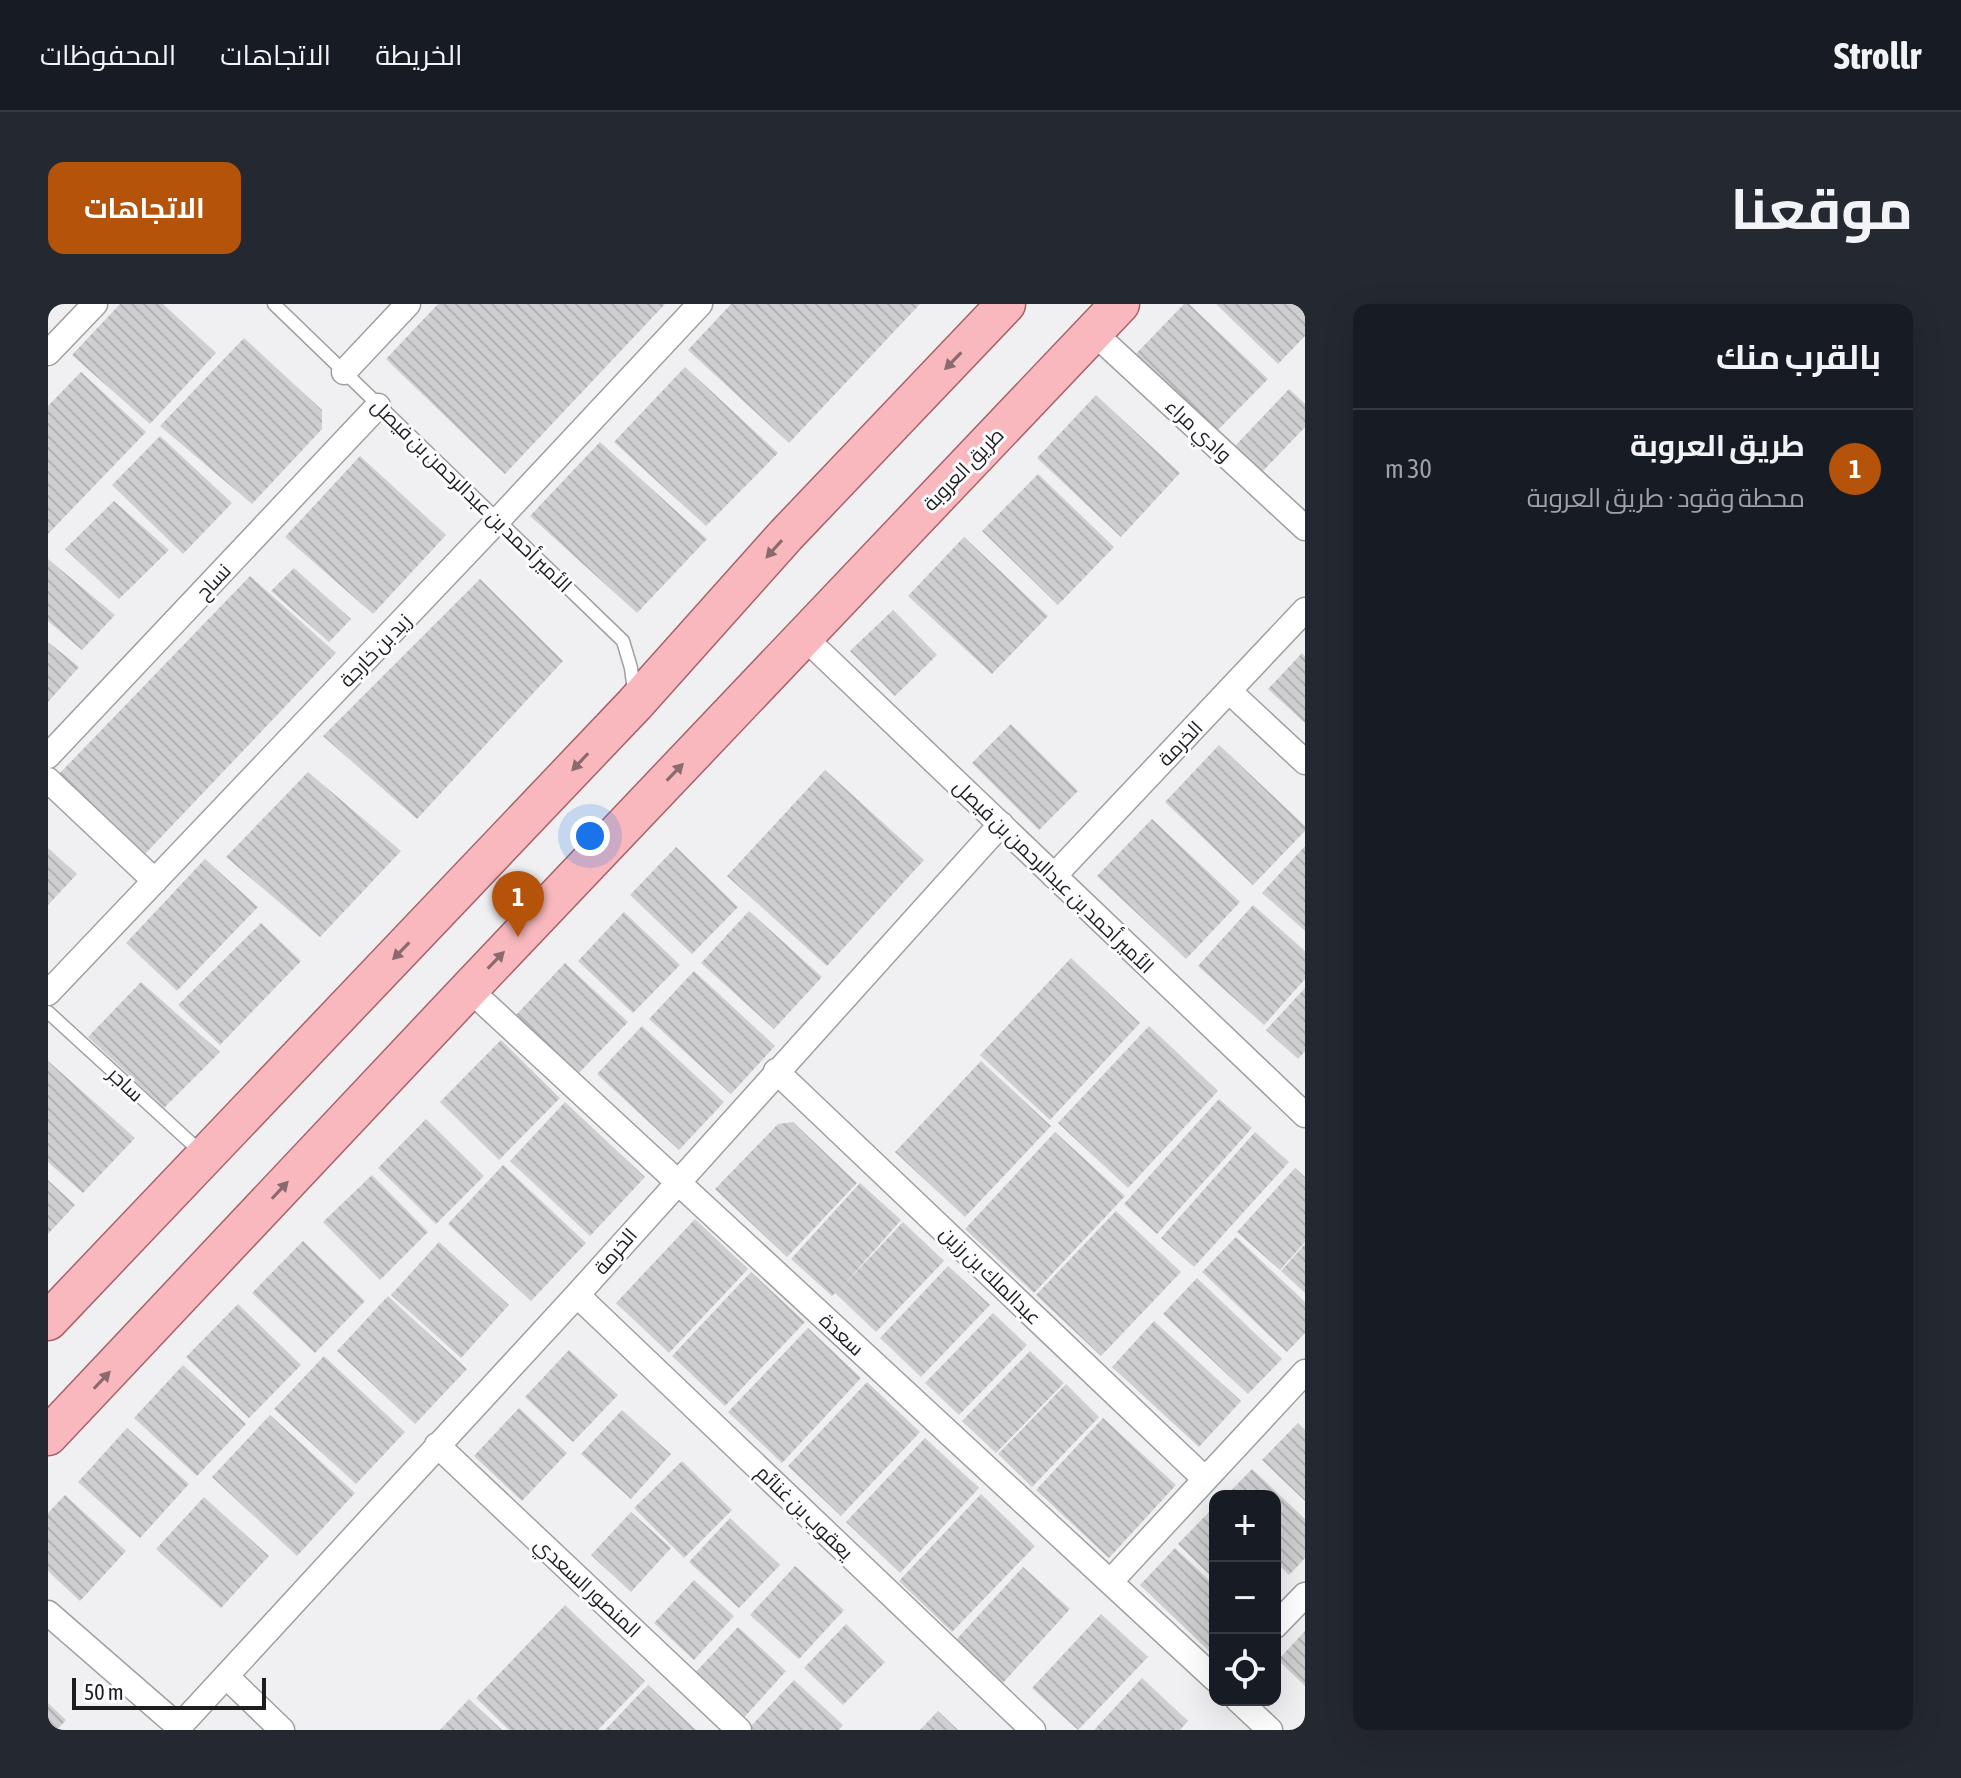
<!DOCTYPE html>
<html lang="ar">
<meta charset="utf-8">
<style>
:root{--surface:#171b24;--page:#242831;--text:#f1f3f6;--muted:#9ea1a6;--line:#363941;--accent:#b45309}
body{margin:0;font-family:"Asap Condensed",Cairo,sans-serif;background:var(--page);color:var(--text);direction:rtl}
.controls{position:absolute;right:24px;bottom:24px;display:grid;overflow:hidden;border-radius:16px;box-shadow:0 8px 32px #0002}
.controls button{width:72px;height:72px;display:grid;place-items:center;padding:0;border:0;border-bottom:2px solid var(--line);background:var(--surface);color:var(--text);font:40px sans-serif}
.scale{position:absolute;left:24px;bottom:20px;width:194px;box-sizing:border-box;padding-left:8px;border:4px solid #1d1d1e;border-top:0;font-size:22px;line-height:28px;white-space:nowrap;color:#1d1d1e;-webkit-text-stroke:6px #fdfdff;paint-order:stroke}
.you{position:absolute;left:542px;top:532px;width:28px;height:28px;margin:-20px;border:6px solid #fff;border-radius:50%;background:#1a73e8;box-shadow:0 0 0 12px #1a73e833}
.badge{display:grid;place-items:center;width:52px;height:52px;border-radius:50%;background:var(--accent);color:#fff;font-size:26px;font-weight:700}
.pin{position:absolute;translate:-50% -66px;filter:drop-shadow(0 2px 4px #0008)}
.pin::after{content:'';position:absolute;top:42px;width:28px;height:24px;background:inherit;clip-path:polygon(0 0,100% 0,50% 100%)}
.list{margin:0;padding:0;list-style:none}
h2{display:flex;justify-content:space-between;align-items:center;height:104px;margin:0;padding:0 32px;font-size:34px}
h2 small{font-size:26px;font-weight:400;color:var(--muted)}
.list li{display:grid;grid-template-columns:52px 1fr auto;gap:24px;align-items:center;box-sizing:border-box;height:120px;padding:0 32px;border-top:2px solid var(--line)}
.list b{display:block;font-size:30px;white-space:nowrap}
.list p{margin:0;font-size:26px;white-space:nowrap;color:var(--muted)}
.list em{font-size:26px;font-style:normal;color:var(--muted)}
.icon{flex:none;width:44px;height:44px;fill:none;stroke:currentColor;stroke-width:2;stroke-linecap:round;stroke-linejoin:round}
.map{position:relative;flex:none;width:1257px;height:1426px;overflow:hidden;direction:ltr;border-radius:16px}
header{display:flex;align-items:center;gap:48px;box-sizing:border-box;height:112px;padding:0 40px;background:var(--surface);border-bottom:2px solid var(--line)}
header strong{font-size:38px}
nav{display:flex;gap:44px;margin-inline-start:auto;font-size:28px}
.intro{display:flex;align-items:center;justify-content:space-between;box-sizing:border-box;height:192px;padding:0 48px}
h1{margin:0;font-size:56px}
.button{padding:20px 36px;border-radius:16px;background:var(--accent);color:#fff;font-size:28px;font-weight:700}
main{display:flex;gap:48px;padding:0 48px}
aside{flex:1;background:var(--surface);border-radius:16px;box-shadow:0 8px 32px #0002}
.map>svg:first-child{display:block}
</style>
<header>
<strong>Strollr</strong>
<nav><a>الخريطة</a><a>الاتجاهات</a><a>المحفوظات</a></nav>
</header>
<div class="intro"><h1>موقعنا</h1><a class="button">الاتجاهات</a></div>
<main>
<aside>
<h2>بالقرب منك<small></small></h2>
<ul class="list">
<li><span class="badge">1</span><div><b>طريق العروبة</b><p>محطة وقود · طريق العروبة</p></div><em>30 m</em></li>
</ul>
</aside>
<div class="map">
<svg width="1257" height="1426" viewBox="0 0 1257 1426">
<defs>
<pattern id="building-back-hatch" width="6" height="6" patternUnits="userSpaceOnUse" patternTransform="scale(2)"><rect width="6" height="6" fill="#cfced0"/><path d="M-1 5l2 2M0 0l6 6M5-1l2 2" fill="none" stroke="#b1b0b2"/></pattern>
</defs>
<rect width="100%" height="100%" fill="#f0f0f2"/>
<path fill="url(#building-back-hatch)" d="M72,0H115L168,49L102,120L24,51Z
M390,0H617L457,170L338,55Z
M683,0H872L741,139L640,46Z
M1136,0H1141L1220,75L1163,133L1082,56Z
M1168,0H1257V32L1230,60Z
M196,34L274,106V125L204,200L112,122Z
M637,63L730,149L658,222L566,138Z
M33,68L98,128L0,230V102Z
M1241,85L1257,100V123L1214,168L1187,142Z
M1048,91L1132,169L1073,233L989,154Z
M112,132L184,199L135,250L64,181Z
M552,138L659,235L589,309L482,212Z
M312,152L398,231L325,310L237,233Z
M990,170L1066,243L1010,301L934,227Z
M66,197L121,246L71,295L17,245Z
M916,233L1000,312L944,370L860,292Z
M0,255L67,311L34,346L0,317Z
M246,264L303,315L281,338L223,287Z
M202,272L288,349L97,550L12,469Z
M432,275L515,357L369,515L275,432Z
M845,306L889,351L847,392L802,347Z
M0,338L31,363L0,398Z
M1254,349L1257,352V419L1220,385Z
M963,420L1030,487L991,526L924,459Z
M1171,441L1257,522V527L1205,581L1117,498Z
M777,466L876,556L779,662L679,572Z
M260,468L353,547L272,633L178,553Z
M1104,515L1192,598L1138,655L1049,572Z
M1257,542V627L1214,589Z
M628,543L690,603L644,650L582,591Z
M0,544L29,570L0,601Z
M157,555L210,603L129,687L78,639Z
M1205,601L1257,647V675L1216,721L1150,662Z
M701,607L774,673L726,725L653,659Z
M576,608L632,661L585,709L530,657Z
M213,619L253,657L172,741L130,701Z
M1023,654L1092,719L1002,816L932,751Z
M517,659L580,718L530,770L468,711Z
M646,667L727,742L683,790L601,715Z
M93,678L172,748L116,804L40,733Z
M1257,684V747L1250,755L1218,726Z
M594,722L676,798L631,846L549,770Z
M1101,722L1170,787L1080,884L1010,819Z
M453,736L512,794L451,856L392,798Z
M0,757L87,834L35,889L0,858Z
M933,757L1003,822L917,913L847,848Z
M1171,795L1204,824L1109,930L1076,900Z
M517,798L597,873L542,932L462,857Z
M378,815L436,872L388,920L330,864Z
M745,818L809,879L739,953L667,885L730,820Z
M1007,828L1077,892L986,989L917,925Z
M1207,828L1241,858L1146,963L1113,934Z
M455,861L538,939L483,997L400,920Z
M1247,864L1257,873V938L1232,966L1189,928Z
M324,871L380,928L332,976L275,918Z
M0,876L27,901L0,930Z
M812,879L853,916L795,982L855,918L896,957L828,1028L787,989L784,992L743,955Z
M1068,907L1133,968L1053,1052L988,991Z
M647,915L700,965L621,1049L568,999Z
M1188,933L1257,998V1029L1239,1048L1154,968Z
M255,937L317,997L267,1049L204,989Z
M391,938L461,1001L413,1054L343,991Z
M1257,940V989L1233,967Z
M900,962L942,1001L873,1073L832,1034Z
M703,968L757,1018L677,1102L624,1052Z
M1149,974L1234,1055L1200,1090L1115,1010Z
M340,992L419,1065L367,1120L289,1047Z
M190,1000L253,1061L201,1114L138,1053Z
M945,1009L979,1041L911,1111L877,1079Z
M1106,1017L1193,1097L1151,1143L1064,1063Z
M760,1024L813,1074L734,1159L680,1108Z
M521,1046L570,1091L525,1138L477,1093Z
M982,1047L1016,1079L948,1149L914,1117Z
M276,1052L357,1128L308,1180L226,1105Z
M135,1061L198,1120L149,1172L86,1114Z
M819,1078L872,1128L793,1212L740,1162Z
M1018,1080L1051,1113L984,1183L950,1150Z
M471,1104L519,1149L474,1197L426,1152Z
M574,1106L623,1150L583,1195L533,1150Z
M222,1111L307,1189L249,1252L164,1173Z
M1055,1114L1128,1181L1061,1254L988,1186Z
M1250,1119L1257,1126V1197L1214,1156Z
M79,1124L141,1180L92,1234L30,1178Z
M877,1134L931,1184L852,1269L798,1218Z
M634,1157L684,1206L636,1254L586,1204Z
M1204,1165L1257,1215V1254L1241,1271L1227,1257V1192H1178Z
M933,1190L987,1242L904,1328L851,1277Z
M17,1191L78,1247L32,1297L0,1267V1209Z
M156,1193L221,1252L173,1304L108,1245Z
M1165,1204L1167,1205V1276L1130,1240Z
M583,1208L623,1244L583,1288L543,1251Z
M682,1214L732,1261L691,1304L641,1258Z
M1127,1244L1167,1282V1347L1164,1350L1092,1281Z
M747,1262L796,1306L751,1355L702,1311Z
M975,1263L1022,1305L954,1380L907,1337Z
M646,1276L686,1312L646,1356L606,1319Z
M517,1301L597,1377L550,1426H461L428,1394Z
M1053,1310L1100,1353L1030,1426L984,1384Z
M798,1320L837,1358L795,1401L756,1364Z
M690,1323L738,1367L692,1418L643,1373Z
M1257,1327V1382L1230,1356Z
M1094,1374L1140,1417L1132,1426H1046Z
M746,1376L795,1421L791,1426H706L702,1423Z
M600,1381L648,1426H557Z
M421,1395L454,1426H392Z
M0,1399L18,1416L9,1426H0Z
M890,1407L910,1426H872Z"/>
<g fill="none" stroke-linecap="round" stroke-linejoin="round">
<defs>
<path id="service" d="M226,0L575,337L583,364L586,387
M0,708L154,849"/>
<path id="minor" d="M1045,28L1257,224
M0,49L47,0
M296,68L360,0
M756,333L1257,811
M1181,387L1257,458
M0,452L330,102
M0,476L107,577
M1006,572L1257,306
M421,685L1167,1375
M0,689L451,215L652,0
M728,767L1157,1175
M529,991L985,1426
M389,1141L691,1426
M1062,1278L1257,1068
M0,1309L131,1423L529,991L953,520
M1227,1322L1257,1291
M179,1373L234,1426
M1190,1396L1222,1426"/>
<path id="primary" d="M0,1017L587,400L738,231L958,0
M0,1132L421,685L1072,0"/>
</defs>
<use href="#service" stroke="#9fa0a1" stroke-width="15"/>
<use href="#minor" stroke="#9fa0a1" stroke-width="27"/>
<use href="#primary" stroke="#a86369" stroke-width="41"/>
<use href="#service" stroke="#fff" stroke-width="12"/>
<use href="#minor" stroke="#fff" stroke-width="24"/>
<use href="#primary" stroke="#f8b8bd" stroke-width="38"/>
</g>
<defs><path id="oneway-solid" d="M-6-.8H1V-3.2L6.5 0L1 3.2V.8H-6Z" transform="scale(2)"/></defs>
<g fill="#8a6a6e">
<use href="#oneway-solid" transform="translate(905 57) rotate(134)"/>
<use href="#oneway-solid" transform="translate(726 245) rotate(132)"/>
<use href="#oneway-solid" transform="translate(532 458) rotate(133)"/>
<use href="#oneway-solid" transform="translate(627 468) rotate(-46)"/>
<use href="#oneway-solid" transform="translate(353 647) rotate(134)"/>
<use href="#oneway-solid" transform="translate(448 656) rotate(-46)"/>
<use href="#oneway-solid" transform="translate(232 886) rotate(-47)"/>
<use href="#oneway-solid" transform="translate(54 1076) rotate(-47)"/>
</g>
<g text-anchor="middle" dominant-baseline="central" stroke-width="6" stroke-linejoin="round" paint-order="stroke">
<g font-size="20" fill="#1d1d1e" stroke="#fdfdff">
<text transform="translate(1151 126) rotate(43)">وادي مراء</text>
<text transform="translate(915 165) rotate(-46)">طريق العروبة</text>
<text transform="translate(424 191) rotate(44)">الأمير أحمد بن عبدالرحمن بن فيصل</text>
<text transform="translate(165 277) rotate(-47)">نساح</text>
<text transform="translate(327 346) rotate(-46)">زيد بن خارجة</text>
<text transform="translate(1132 439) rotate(-46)">الخرمة</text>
<text transform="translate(1006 572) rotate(44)">الأمير أحمد بن عبدالرحمن بن فيصل</text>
<text transform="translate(78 780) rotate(43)">ساجر</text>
<text transform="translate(567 947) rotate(-49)">الخرمة</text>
<text transform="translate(943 971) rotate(44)">عبدالملك بن رزين</text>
<text transform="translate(794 1030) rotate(43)">سعدة</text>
<text transform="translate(757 1208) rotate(44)">يعقوب بن غنائم</text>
<text transform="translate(540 1283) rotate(43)">المنصور السعدي</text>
</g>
</g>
</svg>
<div class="controls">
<button>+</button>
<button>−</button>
<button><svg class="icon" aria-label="locate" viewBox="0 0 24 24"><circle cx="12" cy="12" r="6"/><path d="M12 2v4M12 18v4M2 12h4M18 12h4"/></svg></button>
</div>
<div class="scale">50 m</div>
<div class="you"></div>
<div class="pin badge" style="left:470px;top:633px">1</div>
</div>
</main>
